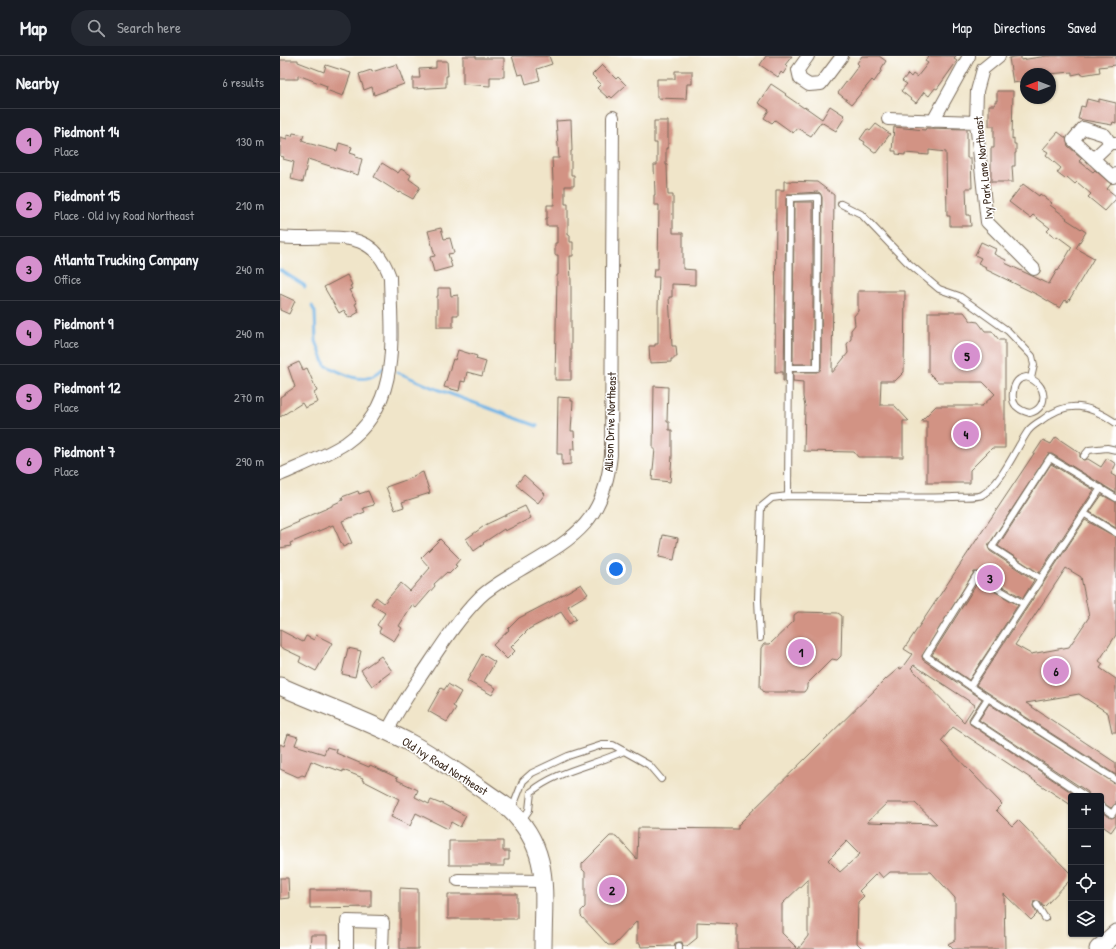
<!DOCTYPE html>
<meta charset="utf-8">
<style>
:root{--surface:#171b24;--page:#242831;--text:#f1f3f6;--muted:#9ea1a6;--line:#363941;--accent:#d690ce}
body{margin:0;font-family:"Patrick Hand",sans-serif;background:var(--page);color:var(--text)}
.controls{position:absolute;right:12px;bottom:12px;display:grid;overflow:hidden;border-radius:4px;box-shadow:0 1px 3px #0004}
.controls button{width:36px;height:36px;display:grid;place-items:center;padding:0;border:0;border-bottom:1px solid var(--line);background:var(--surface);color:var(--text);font:20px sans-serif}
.compass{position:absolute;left:740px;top:12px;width:36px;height:36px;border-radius:50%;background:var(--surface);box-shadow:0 1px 3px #0004;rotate:270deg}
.you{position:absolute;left:336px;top:513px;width:14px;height:14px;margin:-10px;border:3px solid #fff;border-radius:50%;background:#1a73e8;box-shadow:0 0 0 6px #1a73e833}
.badge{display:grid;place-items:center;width:26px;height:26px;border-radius:50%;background:var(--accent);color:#111;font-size:13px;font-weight:700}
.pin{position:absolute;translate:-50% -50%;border:2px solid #fff;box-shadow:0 1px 4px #0006}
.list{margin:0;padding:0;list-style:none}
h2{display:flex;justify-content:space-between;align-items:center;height:52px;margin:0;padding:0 16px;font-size:17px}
h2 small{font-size:13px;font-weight:400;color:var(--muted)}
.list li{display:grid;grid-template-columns:26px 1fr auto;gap:12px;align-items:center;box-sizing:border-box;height:64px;padding:0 16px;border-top:1px solid var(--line)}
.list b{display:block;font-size:15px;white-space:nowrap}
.list p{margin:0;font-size:13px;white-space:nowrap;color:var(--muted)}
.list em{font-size:13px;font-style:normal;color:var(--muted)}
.icon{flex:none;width:22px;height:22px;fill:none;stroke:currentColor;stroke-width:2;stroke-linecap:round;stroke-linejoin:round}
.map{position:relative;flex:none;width:836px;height:893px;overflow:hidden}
header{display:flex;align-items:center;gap:24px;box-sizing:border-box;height:56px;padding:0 20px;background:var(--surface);border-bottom:1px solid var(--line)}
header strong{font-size:19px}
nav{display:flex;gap:22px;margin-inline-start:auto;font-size:14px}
.search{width:280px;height:36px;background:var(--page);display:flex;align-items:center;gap:10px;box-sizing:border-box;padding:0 14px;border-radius:22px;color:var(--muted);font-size:15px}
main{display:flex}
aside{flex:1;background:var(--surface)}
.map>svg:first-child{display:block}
</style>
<header>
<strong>Map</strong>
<div class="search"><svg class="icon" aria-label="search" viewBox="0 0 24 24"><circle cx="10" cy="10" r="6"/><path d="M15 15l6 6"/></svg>Search here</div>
<nav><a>Map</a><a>Directions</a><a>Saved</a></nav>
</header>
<main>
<aside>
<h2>Nearby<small>6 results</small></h2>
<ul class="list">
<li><span class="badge">1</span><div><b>Piedmont 14</b><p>Place</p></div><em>130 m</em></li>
<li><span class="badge">2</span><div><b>Piedmont 15</b><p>Place · Old Ivy Road Northeast</p></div><em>210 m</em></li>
<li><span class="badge">3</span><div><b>Atlanta Trucking Company</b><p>Office</p></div><em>240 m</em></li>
<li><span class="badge">4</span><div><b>Piedmont 9</b><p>Place</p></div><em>240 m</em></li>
<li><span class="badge">5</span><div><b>Piedmont 12</b><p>Place</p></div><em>270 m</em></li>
<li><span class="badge">6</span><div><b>Piedmont 7</b><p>Place</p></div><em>290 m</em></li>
</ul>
</aside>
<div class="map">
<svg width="836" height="893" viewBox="0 0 836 893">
<rect width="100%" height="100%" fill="#fff"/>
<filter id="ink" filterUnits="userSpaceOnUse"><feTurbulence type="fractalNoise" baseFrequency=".025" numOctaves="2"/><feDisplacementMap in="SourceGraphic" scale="8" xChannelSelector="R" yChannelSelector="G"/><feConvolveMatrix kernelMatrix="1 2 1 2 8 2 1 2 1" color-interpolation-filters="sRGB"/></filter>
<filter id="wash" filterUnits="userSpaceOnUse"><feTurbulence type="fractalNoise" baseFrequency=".012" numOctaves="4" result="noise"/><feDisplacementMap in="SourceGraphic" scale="16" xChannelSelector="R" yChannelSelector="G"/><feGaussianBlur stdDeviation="0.9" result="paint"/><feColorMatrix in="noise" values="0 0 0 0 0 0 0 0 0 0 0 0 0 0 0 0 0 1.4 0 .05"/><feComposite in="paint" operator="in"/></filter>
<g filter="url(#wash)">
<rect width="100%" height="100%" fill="#f0e5c9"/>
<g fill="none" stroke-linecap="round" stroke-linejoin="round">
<path stroke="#70b3e5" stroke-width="3" d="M0,214L24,229L25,231
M32,250L35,256L36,285L45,309C58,315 79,328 93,320C97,318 101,314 105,311
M117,316L149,330L257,370"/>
</g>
<g id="blocks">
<path fill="#d29384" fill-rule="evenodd" d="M183,0H196V2H224V21H210V30L183,28Z
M232,0H269L272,8L257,13L260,24L246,28L243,18L238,19Z
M486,0H512L505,9L508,10L503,18L501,16L498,21L480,9Z
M582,0H599L606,5L601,13L602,14L594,26L592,24L572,48L558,37L579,9L577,7Z
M649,0H676L674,3L677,5L657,33L655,32L649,40L644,36L636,47L621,35L627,28L622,25L628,18L631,21L633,18L637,21L648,7L645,5Z
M741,0V4L767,0H836V9L819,11L820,16L802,19L801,17L792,19V16L769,18H746V25L733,27L729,2Z
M0,4H18V6L44,16L46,9L71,17L63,40L46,34L47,30L18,19V23H0Z
M156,5H167L168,20H166V31L133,33V22H140L139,13L156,12Z
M117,8L124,28L94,39L92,31L84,34L79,18L91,14L92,16Z
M322,9L336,23L338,21L346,29L332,42L330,40L328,42L317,32L321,28L312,19Z
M395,15H412V28H407L406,43L377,42V23H395Z
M491,28L506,38L505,39L524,52L525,51L542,63L550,50L564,59L563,60L565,61L556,75L541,66L531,80L517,72L513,77L495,64L492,67L484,62L489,54L478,47Z
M717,35H733L732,83L734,82V88H736V97H735V110H732L733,126H711V92H714V70H709V49H715V45H717Z
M807,43L819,46V43L836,47V67L833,66L832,69L798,63L801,50L805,51Z
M291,64L292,95H291V119H294V130H285V148H288V179H290V186H293V200H290L291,225V324H275L277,219H278V199H275V187H277V170H266V162H267V149H274L272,102H279L276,65Z
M374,65H388V92H386V109H387L388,139H393V177H403V213L415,214V229L392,228V241H389L392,290H396L397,301H394V303H391V306L370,307L369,290H375V288H378V251L379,221H373L374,213H378L379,149H374V139H375L374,109H377V87H374Z
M596,68L610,78L596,97L584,88L585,86L580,83L587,73L590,75Z
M614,71L645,74L646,72L687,73V102H691L692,132H686L687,159H690L691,170H670V160H667L666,96L649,94V99L625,97V99L616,98V95H612Z
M778,76L786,82L788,90L802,102L799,105L813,116L815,114L831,128L827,133L836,140V143L825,155L808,141L811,138L797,126L795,128L787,121L785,123L777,117L781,112L766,99L768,96L763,93Z
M13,77L24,79L22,84L27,86V87L57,95L59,87L72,91L70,97L76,99L75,101L82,103L78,119L28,103L23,126L11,123L14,106L3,103L4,101L0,100V81L7,83V79L12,80Z
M102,107L118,117L121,113L131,119L129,123L140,131L133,143L120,136L119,137L94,121Z
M504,125L537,126L554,139L552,317L568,297L567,288L571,283V274L575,269L574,260L578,255V235H625L624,316L615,325H601L600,349H614L629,365H623V401H578L574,396L524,395L525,350L523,341V326L513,325V316H537L541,312L542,141L540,137L538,136L510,138H507L506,142L504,325H503V316H495L496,134H504Z
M743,128L759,140L760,138L772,147L770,149L787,162L786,163L806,176L796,192L814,202L788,246L785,244L780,252L758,239L705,213L706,211L698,207L701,202L695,199L701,186L716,193L714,198L726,204L725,207L769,228L777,214L778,215L792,191L777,180L776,182L767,175L770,172L753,159L750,162L729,146Z
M514,146H533V308H513Z
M161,172L164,183L170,182L174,197L168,198L172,211L154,216L150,201L155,200L148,175Z
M67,219L72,229L70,230L72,233L69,234L77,247L75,248L79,256L69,262L64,254L59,257L44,231Z
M158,232H170L171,240L178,239V259H173V271H157V240H158Z
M0,238L15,245L9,258L0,254Z
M648,256H684L691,265L698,266L705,275H712L719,284H725V392H712L690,414V427H647V365H641L656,350H702L715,338L703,326H658L648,316Z
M178,294L197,300L196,303L206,306L202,320L187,316L185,326L181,325L179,335L164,331L173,303L175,304Z
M19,306L23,314L27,312L37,335L34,337L38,346L25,352L22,347L0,361V341L15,331L8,311Z
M374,330L388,331L387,366H389V374H392V400L390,426L372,424L375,393H373Z
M278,341L291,342V345H293L291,375H294L295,393H291V408L282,409V398H277Z
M776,381L800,397V401L803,404L808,403L821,411L827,402L836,408L831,418L836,421V437L772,398H768L708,490L710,495L754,524L743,542L698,516H694L642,600L643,604L702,643L689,663L690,668L797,740H791V749L673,671L661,685L722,748L716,754L732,770L738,764L791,818V823L764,851L759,845H754L753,850L757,858L751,864L724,838L725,893H673L668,888L675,884V842L651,816H610L603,822L598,816L579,835L584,840L578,846L577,887L583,893H457V868L417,866V882L407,890H403L402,886H399L395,887L394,890L361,891L360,887H357V865L334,889H328L301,860V855L305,851V816L302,813V808L330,780H336L357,803L358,772L458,773V769L606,623L619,612L621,613L632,598L624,593L763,384L771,388ZM634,609L695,649L684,666L631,612ZM607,747H635L657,768L587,766ZM567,785L580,798L560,816L548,804ZM528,823V880L518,893L502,877V848Z
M771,408L814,434L759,517L718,490Z
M143,416L150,437L122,446L124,451L115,454L106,431L134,421L133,420Z
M244,419L265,438L258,447L236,429Z
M78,435L79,438L88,435L94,449L83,452L85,456L62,465L72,487L63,491L53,469L10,487L11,490L0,492V474L19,466L18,465L52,450V449L63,444L62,441Z
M822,439L836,446V472L810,456Z
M245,450L251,462L225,475L224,473L203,487L204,488L194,495L186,483L207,468Z
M805,464L836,481V579L819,605L823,608L820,612L836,623V676H832L828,657L799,638L746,647L836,707V719L696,629ZM786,512L801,521L809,561L789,591L751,598L735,589Z
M383,479L398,482L394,504L379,501Z
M160,483L180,503L175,509L177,510L169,518L167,516L154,528L155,530L136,552L132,549L119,570L122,572L114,585L99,576L101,572L97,569L105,557L91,548L96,541L104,547L121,527L130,535L150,512L141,502Z
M698,526L738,549L689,624L652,599Z
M301,528L308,538L288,550L296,563L289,568L281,556L249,573L231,591L235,595L227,603L213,589L229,574L228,573L239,562L268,547Z
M518,556L558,557L562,560L561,600L557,604L552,603L527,628V632L524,636H484L480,631L481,592L484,588H490L514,565V559Z
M0,574L23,586L26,580L34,584L36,579L52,587L36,615L19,606L21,601L0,591Z
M68,592L81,595L75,621L62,618Z
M202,598L215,606L204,625L216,632L212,639L187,625Z
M101,600L112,615L92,630L81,614Z
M168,628L181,636L173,650L176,652L167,666L148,655L161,632L164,634Z
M709,648L836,728V748L831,752L821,746V740H809L808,736L699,664Z
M8,678L18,681L15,689L44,698L47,691L57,694L56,697L89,711L90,709L118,722L117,724L138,734L135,741L149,748L151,744L161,748V747L186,760L180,771L171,766L168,773L136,757L130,770L111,761L119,743L82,724L83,722L63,714V716L49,711L48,712L31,705L25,720L22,719L18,721L0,713V688L4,690Z
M821,756L831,762L836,760V769L831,776L821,769Z
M169,785H223V795H229V804H224V810H210V809H169Z
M0,822H8L9,842L0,843Z
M120,832L138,833V893H120Z
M30,834H91V851L30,852Z
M168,838H237V863H168Z
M31,879H47V893H30Z"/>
</g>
</g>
<g filter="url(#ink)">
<use href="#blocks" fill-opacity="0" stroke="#7a6b5a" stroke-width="1"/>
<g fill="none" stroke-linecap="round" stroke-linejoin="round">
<defs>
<path id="lane" d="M561,148L581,158L627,206L659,233L679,240L728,275L752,300L754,309L751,322
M746,321C768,327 769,352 750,357C745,356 739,353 736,350C730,343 733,327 740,323C742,322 744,322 746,321Z
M804,400L809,394L827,392L836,394
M508,440L510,142L538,141L537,312H509
M805,458L836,477
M761,523L712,491L770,402L836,442
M480,582L478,544L481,451L492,442L508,440C563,440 617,443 672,441C679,440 697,442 702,439C722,427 735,394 748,375C751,371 757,367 762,364C788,343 810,349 836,367
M690,630L744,548
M708,642L646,600L696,520L744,548L821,432
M805,740L693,665L708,642L836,724
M821,750L832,758L836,752
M232,753L243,725L252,717L288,700L322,689H333L369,709L381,723
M242,764L249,754L251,736C278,714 313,710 344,695
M757,849L765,862
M399,890V893"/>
<path id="street" d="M528,0L518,14L520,23L529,29L541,28L562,0
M719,0L703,13L697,35L696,66L707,166L754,213
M608,63L696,66
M653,65L689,0
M836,87H830L825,79L803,72L793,84L833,121L836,118
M813,103L830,87
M0,181C45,187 91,165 110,221C111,280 122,348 66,387C46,400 22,409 0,419
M107,676C118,653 133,632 147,611C163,587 179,562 200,541C212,530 226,522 240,514C294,482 324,467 331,399L333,61
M178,824L263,825
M67,893V865L103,866L102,893"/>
<path id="secondary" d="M0,630C44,650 90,665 132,688C165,706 195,729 226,750C273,793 263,835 263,893
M818,893L836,877"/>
</defs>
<use href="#lane" stroke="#7a6b5a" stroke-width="8"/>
<use href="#street" stroke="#7a6b5a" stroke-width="14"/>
<use href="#secondary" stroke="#7a6b5a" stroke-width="19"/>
<use href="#lane" stroke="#fff" stroke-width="6"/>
<use href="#street" stroke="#fff" stroke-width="12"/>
<use href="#secondary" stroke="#fff" stroke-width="17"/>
</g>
</g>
<g text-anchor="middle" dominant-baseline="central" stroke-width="3" stroke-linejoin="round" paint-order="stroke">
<g font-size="12" fill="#3b2a1e" stroke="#fff">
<text transform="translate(703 112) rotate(-96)">Ivy Park Lane Northeast</text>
<text transform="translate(330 366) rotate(-88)">Allison Drive Northeast</text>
<text transform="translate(165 710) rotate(32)">Old Ivy Road Northeast</text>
</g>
</g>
</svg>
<div class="controls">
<button>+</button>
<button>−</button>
<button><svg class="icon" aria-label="locate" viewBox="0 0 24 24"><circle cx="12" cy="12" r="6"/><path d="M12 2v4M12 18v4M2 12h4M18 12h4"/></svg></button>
<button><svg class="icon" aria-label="layers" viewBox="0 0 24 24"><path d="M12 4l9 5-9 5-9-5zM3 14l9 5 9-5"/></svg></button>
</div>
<svg class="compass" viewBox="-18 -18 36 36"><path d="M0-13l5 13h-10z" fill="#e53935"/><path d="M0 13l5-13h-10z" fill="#9ea1a6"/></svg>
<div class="you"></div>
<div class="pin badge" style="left:521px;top:596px">1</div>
<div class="pin badge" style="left:332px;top:834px">2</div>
<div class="pin badge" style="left:710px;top:522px">3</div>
<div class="pin badge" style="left:686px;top:378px">4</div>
<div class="pin badge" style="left:687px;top:300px">5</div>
<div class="pin badge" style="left:776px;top:615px">6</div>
</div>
</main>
